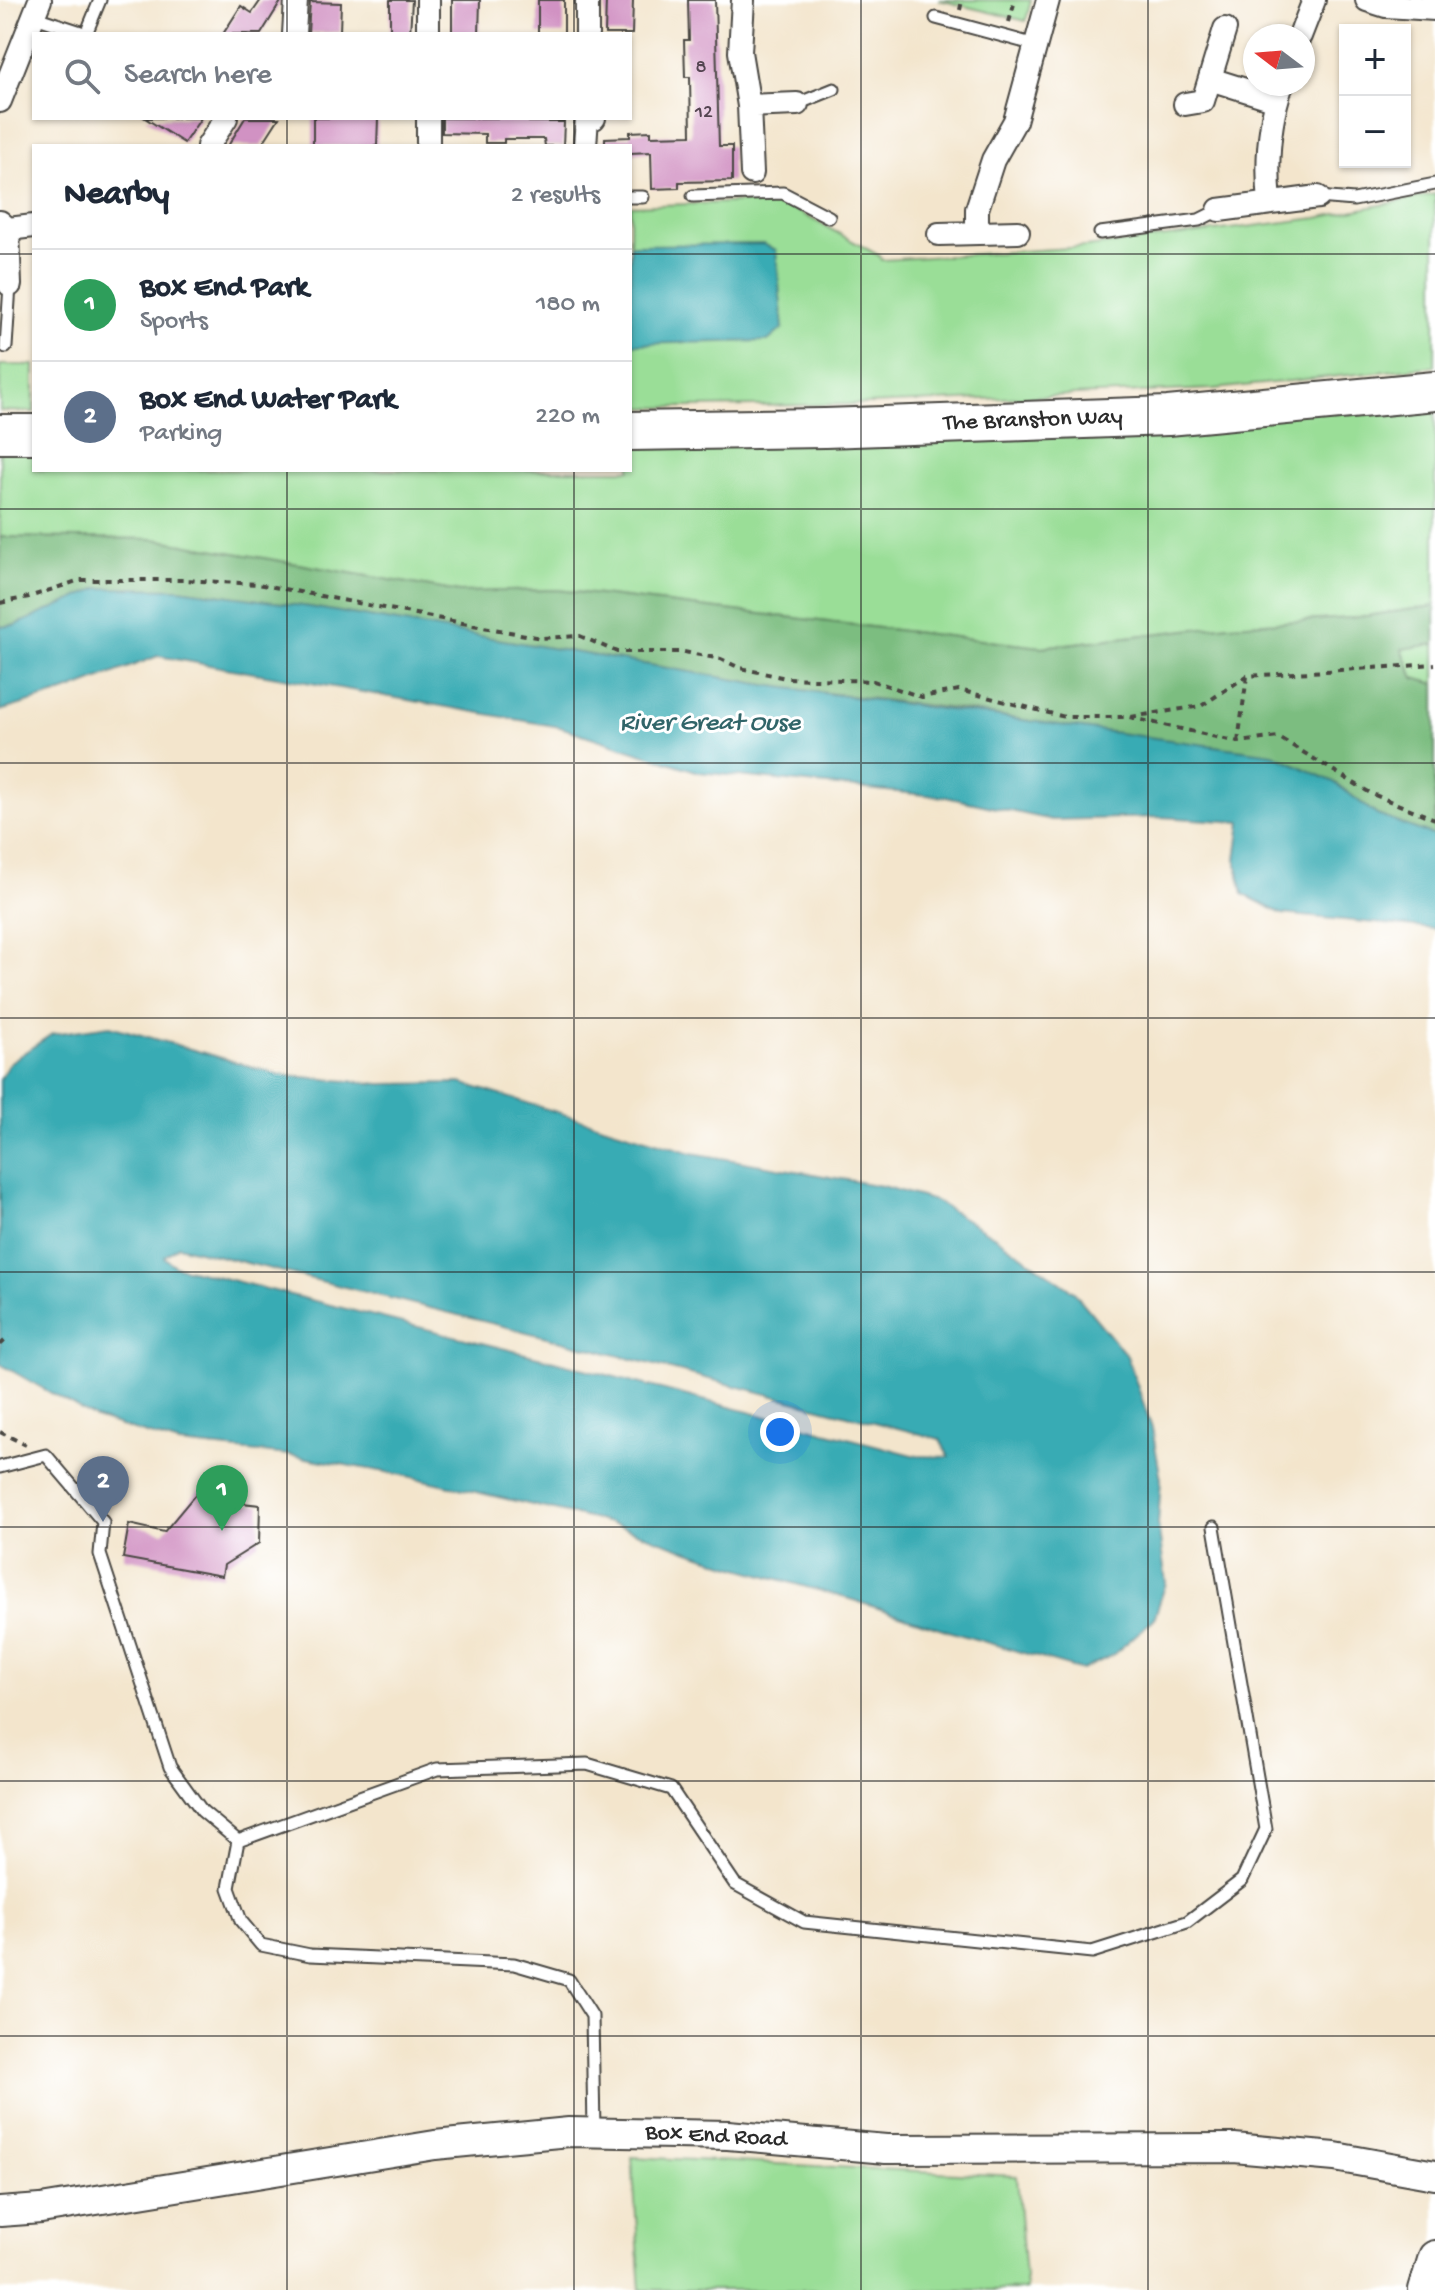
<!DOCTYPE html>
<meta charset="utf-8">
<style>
:root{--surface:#fff;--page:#f6f6f7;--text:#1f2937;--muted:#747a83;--line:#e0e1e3;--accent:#ea580c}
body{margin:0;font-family:"Gochi Hand",sans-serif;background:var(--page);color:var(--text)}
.controls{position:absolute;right:24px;top:24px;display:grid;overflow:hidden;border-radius:0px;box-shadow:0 2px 6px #0004}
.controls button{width:72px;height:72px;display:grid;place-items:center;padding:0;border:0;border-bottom:2px solid var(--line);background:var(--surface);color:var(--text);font:40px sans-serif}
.compass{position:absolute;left:1243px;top:24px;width:72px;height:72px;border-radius:50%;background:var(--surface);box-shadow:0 2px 6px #0004;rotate:286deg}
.you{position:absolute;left:780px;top:1432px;width:28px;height:28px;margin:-20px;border:6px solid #fff;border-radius:50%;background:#1a73e8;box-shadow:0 0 0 12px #1a73e833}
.badge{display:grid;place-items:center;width:52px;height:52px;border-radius:50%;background:var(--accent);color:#fff;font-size:26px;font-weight:700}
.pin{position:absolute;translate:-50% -66px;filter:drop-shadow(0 2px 4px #0008)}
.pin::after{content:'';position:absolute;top:42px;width:28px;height:24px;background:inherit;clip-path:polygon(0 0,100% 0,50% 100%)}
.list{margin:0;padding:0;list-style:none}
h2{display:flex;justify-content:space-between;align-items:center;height:104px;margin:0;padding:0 32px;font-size:34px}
h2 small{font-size:26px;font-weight:400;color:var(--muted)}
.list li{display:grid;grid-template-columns:52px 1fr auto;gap:24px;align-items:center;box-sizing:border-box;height:112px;padding:0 32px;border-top:2px solid var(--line)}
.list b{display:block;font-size:30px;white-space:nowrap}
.list p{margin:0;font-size:26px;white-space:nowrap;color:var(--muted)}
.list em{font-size:26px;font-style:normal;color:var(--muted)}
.icon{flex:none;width:44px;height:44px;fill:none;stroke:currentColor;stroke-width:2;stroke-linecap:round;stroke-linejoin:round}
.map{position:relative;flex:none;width:1435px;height:2290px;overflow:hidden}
.search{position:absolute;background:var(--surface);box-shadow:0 2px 6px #0004;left:32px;top:32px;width:600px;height:88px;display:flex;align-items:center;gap:20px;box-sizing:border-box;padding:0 28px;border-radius:0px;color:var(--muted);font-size:30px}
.panel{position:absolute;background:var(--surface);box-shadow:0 2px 6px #0004;left:32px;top:144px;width:600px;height:328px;border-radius:0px}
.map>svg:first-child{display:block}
</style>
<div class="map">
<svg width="1435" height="2290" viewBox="0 0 1435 2290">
<rect width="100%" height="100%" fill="#fff"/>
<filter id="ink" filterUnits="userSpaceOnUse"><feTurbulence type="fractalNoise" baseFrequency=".0125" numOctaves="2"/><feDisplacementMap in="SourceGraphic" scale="16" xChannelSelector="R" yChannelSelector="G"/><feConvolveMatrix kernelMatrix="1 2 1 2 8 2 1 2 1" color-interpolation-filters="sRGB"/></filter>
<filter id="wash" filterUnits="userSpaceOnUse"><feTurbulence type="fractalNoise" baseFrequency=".006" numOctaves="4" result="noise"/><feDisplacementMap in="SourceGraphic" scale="32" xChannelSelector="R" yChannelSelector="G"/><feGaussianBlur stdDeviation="1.8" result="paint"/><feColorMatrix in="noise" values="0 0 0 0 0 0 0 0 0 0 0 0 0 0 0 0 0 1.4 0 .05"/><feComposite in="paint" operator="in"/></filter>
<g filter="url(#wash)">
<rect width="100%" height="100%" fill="#f3e5cc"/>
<path fill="#9ade97" stroke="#628461" stroke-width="2" d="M939,0H1031L1026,21Z
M1435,194V366L1214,389L870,404L630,408V206L779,201L880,256L881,260L1086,247L1317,218Z
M0,365H34V412L0,411Z
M1435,401V606L1352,618L1229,625L1041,647L558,590L459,592L154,539L0,537V447L34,446V470H630V443Z
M1435,644V684L1414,678L1402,648Z
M632,2157L1017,2176L1026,2290H641Z"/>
<path fill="#7bbd80" stroke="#537456" stroke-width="2" d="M0,537L154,539L459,592L557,590L1041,647L1229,625L1352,618L1435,606V644L1402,649L1414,678L1435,684V836L1377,815L1334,782L1071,728L955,709L772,686L310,607L179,589L99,588L16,625L0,627Z"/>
<path fill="#39abb4" stroke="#326b70" stroke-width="2" fill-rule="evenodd" d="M763,244L776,250L783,328L768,341L630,344V245Z
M99,588L179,589L310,607L772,686L1273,754L1334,782L1377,815L1435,836V929L1282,914L1243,894L1236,860L1241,822L1160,817L1052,820L946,797L699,772L560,727L158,656L67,691L0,711V627L16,625Z
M110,1026L281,1075L381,1084L461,1083L692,1153L882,1186L935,1201L997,1238L1074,1292L1127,1356L1152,1428L1161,1479L1158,1524L1166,1583L1154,1619L1113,1655L1082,1670L958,1634L853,1600L728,1565L614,1524L403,1475L289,1455L179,1444L95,1418L0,1364V1080L9,1063L52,1034ZM178,1246L535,1334L940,1439L949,1457L917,1456L554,1361L175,1266L164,1257Z"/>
<g id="blocks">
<path fill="#d192c3" d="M261,0H282L261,34H223L241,6L252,13Z
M390,0H412L410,34L390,33Z
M452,0H480L479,34H452Z
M538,0H564V34H538Z
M606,0H633L632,34H605Z
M688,0H715L719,146H732V181L679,182V188L652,189L651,152L630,153V146H605V138L630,137V132L651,131V136L691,135L690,77H685L684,40H689Z
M310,2L341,3L340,32L308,33Z
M145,118H201L184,143Z
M245,118H279L261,146H228Z
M313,118H378L377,146H313Z
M442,118H529V122H564L563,146H545L544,139H504V143H485V134L442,133Z
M213,1486L223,1501L260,1505L259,1543L224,1565L222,1576L123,1558L129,1524L164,1532L198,1491Z"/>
</g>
</g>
<g filter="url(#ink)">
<use href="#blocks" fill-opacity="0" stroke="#494743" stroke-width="2"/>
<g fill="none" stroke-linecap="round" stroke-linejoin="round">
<defs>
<path id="service" d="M35,17L87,34
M936,18L1036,45
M86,34L100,0
M797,104L834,89
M693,196L783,193L829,217
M630,197H643
M1318,197L1354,200L1435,184
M1100,233L1199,220L1219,210
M6,347L10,285
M0,1467L46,1455L103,1522L100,1554L170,1767L202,1811L238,1841L229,1888L241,1921L261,1945L310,1955L514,1964L569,1980L592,2016L594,2131
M238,1841L437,1769L587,1764L671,1789L735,1884L804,1922L1092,1952L1187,1922L1242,1880L1266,1829L1214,1527"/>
<path id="minor" d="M743,0L740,52L749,106L752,173
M1367,0L1386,6L1435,9
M294,34L296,0
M428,34V0
M587,34V0
M1300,36L1314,0
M1210,79L1277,100
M0,101L40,0
M1185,104L1203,101L1225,29
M749,106L797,104
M428,118V146
M208,146L226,118
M585,146L587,118H594
M1270,203C1266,162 1268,124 1282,84
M1219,210L1318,197
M0,222L8,229L10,285
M8,229L34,226
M977,233V209L993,160L1015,121L1048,0
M939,234L1018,232"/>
<path id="tertiary" d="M0,2212L41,2209L435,2145L569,2132L728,2135L886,2149L1234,2148L1335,2157L1435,2175"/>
<path id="secondary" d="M1425,2290L1435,2257"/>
<path id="trunk" d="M630,431L825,428L1168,416L1435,391
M0,434H34"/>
</defs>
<use href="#service" stroke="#494743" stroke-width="15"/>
<use href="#minor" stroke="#494743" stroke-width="26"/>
<use href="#tertiary" stroke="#494743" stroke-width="32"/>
<use href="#secondary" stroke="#494743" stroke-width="36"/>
<use href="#trunk" stroke="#494743" stroke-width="42"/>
<path stroke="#494743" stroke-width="4" stroke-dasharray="6 6" stroke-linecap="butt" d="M960,10L962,0
M1009,22L1015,0
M0,603L29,597L80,580H183L258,584L541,638L580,636L617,652H684L721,659L740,668L786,678L873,681L922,697L959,690L1065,717H1129L1238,742L1278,737L1372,794L1435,819
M1131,717L1201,706L1247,676L1435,664
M1238,742L1247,676
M0,1345L9,1337
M0,1432L26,1445"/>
<use href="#service" stroke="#fff" stroke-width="11"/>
<use href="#minor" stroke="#fff" stroke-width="22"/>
<use href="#tertiary" stroke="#fff" stroke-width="28"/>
<use href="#secondary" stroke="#fff" stroke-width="32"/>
<use href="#trunk" stroke="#fff" stroke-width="38"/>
</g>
</g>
<path fill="none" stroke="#2b2b2b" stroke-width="2" stroke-opacity="0.55" d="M287,0V34M574,0V34M861,0V2290M1148,0V2290M287,118V146M574,118V146M0,254H34M630,254H1435M287,470V2290M574,470V2290M0,509H1435M0,763H1435M0,1018H1435M0,1272H1435M0,1527H1435M0,1781H1435M0,2036H1435"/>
<g text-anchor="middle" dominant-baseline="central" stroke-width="6" stroke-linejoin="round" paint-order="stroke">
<g font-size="20" fill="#544551">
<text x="701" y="68">8</text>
<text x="704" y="113">12</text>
</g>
<g font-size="24" fill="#2b2b2b" stroke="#fff">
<text transform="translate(1033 421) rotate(-2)">The Branston Way</text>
<text transform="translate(716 2137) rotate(3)">Box End Road</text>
</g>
<g font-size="26" font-style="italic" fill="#316569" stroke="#fff">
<text x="710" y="724">River Great Ouse</text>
</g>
</g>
</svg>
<div class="controls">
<button>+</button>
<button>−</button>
</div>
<svg class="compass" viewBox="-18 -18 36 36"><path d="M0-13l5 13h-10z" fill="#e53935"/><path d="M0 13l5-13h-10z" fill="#747a83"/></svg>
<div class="you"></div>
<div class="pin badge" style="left:222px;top:1531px;background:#2e9e5b">1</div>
<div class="pin badge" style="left:103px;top:1522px;background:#5c6f8a">2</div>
<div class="search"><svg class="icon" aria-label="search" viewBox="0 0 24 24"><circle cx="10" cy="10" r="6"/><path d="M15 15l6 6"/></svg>Search here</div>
<section class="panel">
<h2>Nearby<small>2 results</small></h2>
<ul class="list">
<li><span class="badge" style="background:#2e9e5b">1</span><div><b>Box End Park</b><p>Sports</p></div><em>180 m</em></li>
<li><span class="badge" style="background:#5c6f8a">2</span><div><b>Box End Water Park</b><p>Parking</p></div><em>220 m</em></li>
</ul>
</section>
</div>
